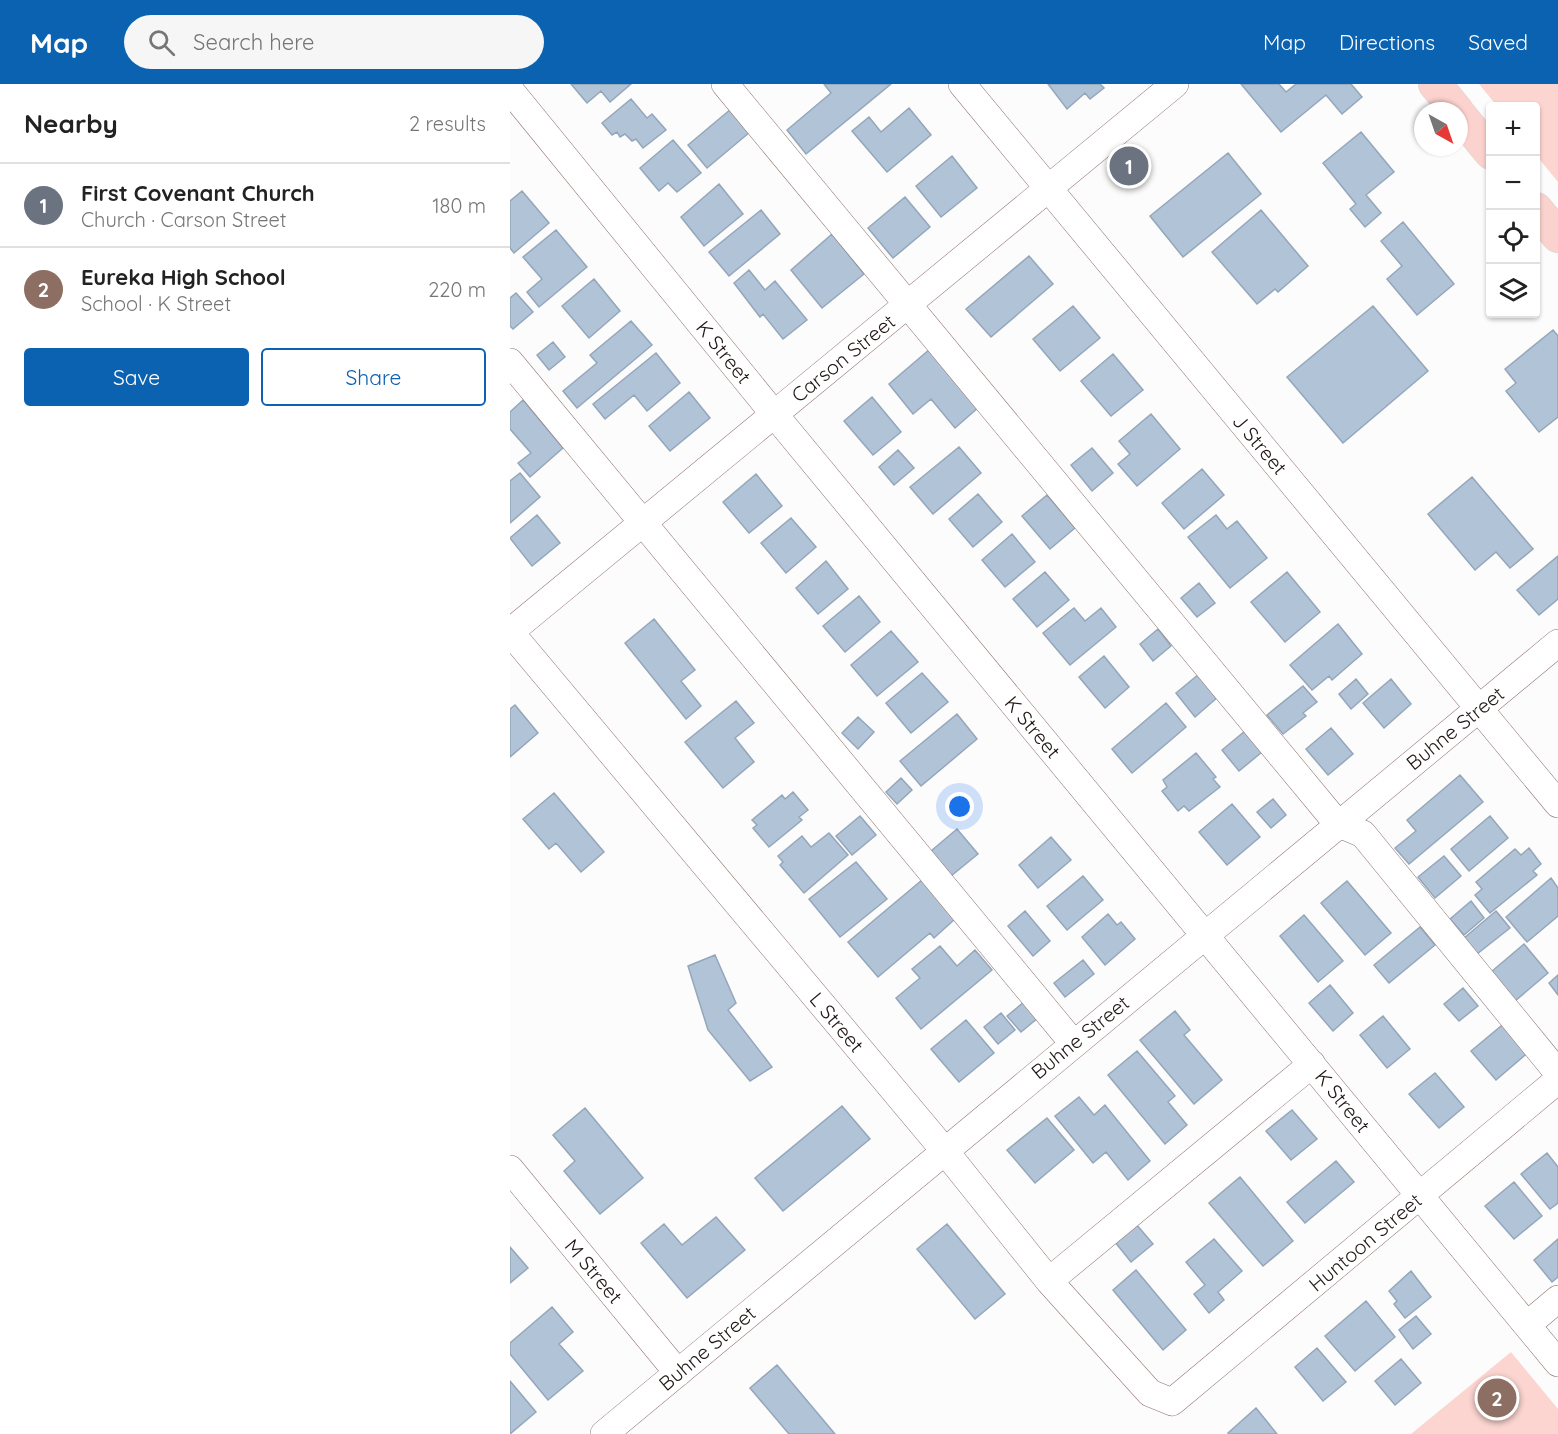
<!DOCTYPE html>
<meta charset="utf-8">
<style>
:root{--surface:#fff;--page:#f6f6f6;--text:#222;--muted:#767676;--line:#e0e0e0;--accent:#0a62b0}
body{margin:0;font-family:Quicksand,sans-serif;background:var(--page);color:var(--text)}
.controls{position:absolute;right:18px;top:18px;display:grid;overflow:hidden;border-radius:6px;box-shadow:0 2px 4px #0004}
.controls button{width:54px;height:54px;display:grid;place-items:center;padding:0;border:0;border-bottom:2px solid var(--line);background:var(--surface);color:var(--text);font:30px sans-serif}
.compass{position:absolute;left:904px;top:18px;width:54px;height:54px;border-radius:50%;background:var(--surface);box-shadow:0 2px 4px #0004;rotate:140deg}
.you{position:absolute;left:450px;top:723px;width:21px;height:21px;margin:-15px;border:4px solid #fff;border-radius:50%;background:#1a73e8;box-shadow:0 0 0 9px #1a73e833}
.badge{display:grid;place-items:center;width:39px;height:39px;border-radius:50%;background:var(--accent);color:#fff;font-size:20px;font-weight:700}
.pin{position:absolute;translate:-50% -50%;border:3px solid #fff;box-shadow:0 2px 6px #0006}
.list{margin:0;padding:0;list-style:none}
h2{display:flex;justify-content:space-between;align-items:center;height:78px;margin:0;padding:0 24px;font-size:26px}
h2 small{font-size:20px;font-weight:400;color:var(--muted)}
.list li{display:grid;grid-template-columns:39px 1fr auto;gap:18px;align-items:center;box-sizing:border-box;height:84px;padding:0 24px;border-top:2px solid var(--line)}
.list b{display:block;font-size:22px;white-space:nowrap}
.list p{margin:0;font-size:20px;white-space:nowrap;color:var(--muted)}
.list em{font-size:20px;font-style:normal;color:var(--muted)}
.actions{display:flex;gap:12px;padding:18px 24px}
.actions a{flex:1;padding:14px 0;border:2px solid var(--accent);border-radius:6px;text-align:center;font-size:21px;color:var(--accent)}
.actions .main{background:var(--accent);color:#fff}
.icon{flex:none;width:33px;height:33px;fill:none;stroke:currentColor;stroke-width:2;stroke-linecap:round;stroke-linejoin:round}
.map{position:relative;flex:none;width:1048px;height:1350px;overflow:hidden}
header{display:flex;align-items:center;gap:36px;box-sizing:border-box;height:84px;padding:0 30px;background:var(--accent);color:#fff}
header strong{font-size:28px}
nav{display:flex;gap:33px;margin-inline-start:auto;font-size:21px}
.search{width:420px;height:54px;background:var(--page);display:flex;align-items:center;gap:15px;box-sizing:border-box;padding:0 21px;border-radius:33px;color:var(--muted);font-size:22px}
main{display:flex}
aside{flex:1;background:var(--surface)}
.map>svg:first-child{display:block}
</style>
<header>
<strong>Map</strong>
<div class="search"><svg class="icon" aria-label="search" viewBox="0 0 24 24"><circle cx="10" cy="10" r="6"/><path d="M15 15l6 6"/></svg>Search here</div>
<nav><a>Map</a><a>Directions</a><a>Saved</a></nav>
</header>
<main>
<aside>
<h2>Nearby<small>2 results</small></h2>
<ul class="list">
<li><span class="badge" style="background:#6b7280">1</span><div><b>First Covenant Church</b><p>Church · Carson Street</p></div><em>180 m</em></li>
<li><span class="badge" style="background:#8d6e63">2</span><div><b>Eureka High School</b><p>School · K Street</p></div><em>220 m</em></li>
</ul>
<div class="actions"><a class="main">Save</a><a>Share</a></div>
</aside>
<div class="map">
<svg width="1048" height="1350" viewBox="0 0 1048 1350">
<rect width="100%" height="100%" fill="#fcfcfc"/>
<path fill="#fcd5d0" d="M969,0H1048V98L1026,71V22H987Z
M1001,1268L1048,1325V1350H901Z"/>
<path fill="#b1c3d7" stroke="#94a6ba" stroke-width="1.5" d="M61,0H121L100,18L91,7L77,19Z
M314,0H381L296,70L277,46L321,9Z
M538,0H590L594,4L580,15L575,9L557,25Z
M731,0H769L776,8L786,0H841L852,13L832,30L816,11L771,48Z
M121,15L137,34L142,30L156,46L133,64L126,55L122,57L115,50L110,53L107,48L102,51L92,39Z
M399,24L421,51L377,88L342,47L359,33L371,48Z
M221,25L240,48L197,84L178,61Z
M851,48L884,88L856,111L871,129L855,143L840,125L846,120L813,79Z
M163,56L191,89L167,108L158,99L149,107L130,84Z
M718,69L751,110L673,173L640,132Z
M442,72L467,104L431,133L406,102Z
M209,100L233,130L194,162L171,133Z
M12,107L39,139L4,169L0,164V117Z
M395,113L420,143L383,174L358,144Z
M251,126L270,150L219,192L199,168Z
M751,126L798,182L768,208L765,205L747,220L702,168Z
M893,138L944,200L907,231L877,195L892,182L871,157Z
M46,146L77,183L29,223L17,208L32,195L13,173Z
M322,150L354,190L312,224L281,186Z
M519,172L543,200L481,253L456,225Z
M239,186L255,206L265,197L297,236L273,255L253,230L250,233L224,199Z
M84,195L110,227L79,254L52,222Z
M6,209L23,228L3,245L0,242V214Z
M563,222L590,254L550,287L523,255Z
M863,222L918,287L833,359L777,293Z
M121,237L142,261L67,324L53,307L87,279L80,271Z
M1043,246L1048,252V333L1029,348L996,307L1006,299L995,285Z
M43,258L55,273L39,286L27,271Z
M420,265L469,323L445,344L421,315L403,330L379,300Z
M146,269L170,299L137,327L124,311L95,335L83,320Z
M603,270L633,306L601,332L571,297Z
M179,308L200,334L160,367L139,342Z
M362,313L391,348L363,371L334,337Z
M13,316L53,364L20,393L8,379L21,369L0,345V328Z
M641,330L670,365L627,402L608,380L620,370L609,357Z
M449,363L471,389L423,430L400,403Z
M582,364L603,389L582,407L561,381Z
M388,366L404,384L384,401L369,383Z
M692,385L714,411L674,445L652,419Z
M10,389L30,413L0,439V397Z
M246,390L272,422L239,449L213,418Z
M962,393L1023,465L1000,484L986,468L965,486L918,430Z
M468,410L492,438L463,463L439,435Z
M537,411L565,444L540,465L512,432Z
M27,431L50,459L22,482L0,454Z
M706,431L717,445L727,437L757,474L720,504L678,453Z
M281,434L306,463L276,489L251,459Z
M502,450L525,478L495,503L472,476Z
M1048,472V515L1029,531L1007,506Z
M316,477L338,505L308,530L286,504Z
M535,488L559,516L527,543L503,515Z
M777,488L810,528L775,558L741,518Z
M689,499L705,519L687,533L671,514Z
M349,512L370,538L335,568L313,542Z
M564,524L575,537L591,524L606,543L560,581L533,549Z
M144,535L185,586L171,597L191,622L176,635L115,559Z
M828,540L852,570L822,596L819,592L802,606L780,581Z
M648,545L661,562L643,577L630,560Z
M381,547L408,578L367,612L341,581Z
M594,572L619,603L595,624L569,593Z
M412,589L438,618L401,649L376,619Z
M689,590L708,613L685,633L666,609Z
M846,595L858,610L841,625L829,610Z
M881,595L901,620L874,644L853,619Z
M793,602L807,618L793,629L796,632L773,650L757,631Z
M226,617L244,639L225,654L244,678L213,704L175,658Z
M656,619L676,643L622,689L602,665Z
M5,621L28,649L0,673V625Z
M447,630L467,655L411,702L390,677Z
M348,633L364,648L348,665L332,649Z
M821,644L843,670L818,691L796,665Z
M735,647L752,668L729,687L712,666Z
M686,669L706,693L703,695L710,703L679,727L674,722L668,727L652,707L657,703L653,696Z
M950,691L973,718L899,780L885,764L906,747L897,736Z
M391,694L402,706L387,720L376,708Z
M283,708L298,726L289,733L292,736L259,763L243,744L247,741L242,736L272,711L275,715Z
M44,709L94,768L71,788L46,759L39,765L13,735Z
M763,715L776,731L761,744L747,728Z
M722,720L750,753L717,781L689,748Z
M350,732L366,751L342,771L326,752Z
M980,732L998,754L959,787L941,765Z
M447,745L468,770L441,792L421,767Z
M319,749L338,771L294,809L270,781L273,778L268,772L292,752L301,763Z
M541,753L561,776L528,804L509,781Z
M1019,764L1031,780L1023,787L1027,791L980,829L965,811L972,805L966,798L1005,765L1011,771Z
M934,772L951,792L925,814L908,793Z
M346,778L377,815L330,853L299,815Z
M573,792L593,816L557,846L537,822Z
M1041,794L1048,804V832L1017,858L996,833Z
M412,796L445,835L424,854L420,849L368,893L338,858Z
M837,797L881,849L855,871L811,819Z
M961,817L974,834L954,851L940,835Z
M515,827L540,857L523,872L498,842Z
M986,827L1000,844L967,870L954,854Z
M598,830L607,841L611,838L625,855L595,881L572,853Z
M794,831L833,877L808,898L770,852Z
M910,843L925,861L879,899L864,881Z
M1014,860L1038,889L1005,917L981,888Z
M430,862L447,882L465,866L482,886L411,945L386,914L410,894L402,885Z
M205,871L226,919L218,926L262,983L240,997L198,946L178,882Z
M573,876L584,890L555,913L544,899Z
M1048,891V911L1039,899Z
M820,901L843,929L823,947L799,919Z
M953,904L968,922L949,937L934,920Z
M514,918L528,934L511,948L497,932Z
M665,927L680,946L674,951L712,996L684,1020L630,956Z
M491,929L505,946L488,960L474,943Z
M873,932L900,965L877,984L850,951Z
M456,936L484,969L449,998L421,965Z
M997,937L1021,966L986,996L961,967Z
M627,967L665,1012L658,1018L677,1041L655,1060L598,991Z
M925,989L954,1023L929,1044L899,1010Z
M569,1013L584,1031L595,1021L640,1077L618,1096L596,1068L583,1079L545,1032Z
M332,1022L360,1055L273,1127L245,1094Z
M75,1024L133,1094L90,1130L54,1087L65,1077L43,1051Z
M782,1026L807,1055L781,1076L756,1047Z
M537,1034L564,1066L525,1099L497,1066Z
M1037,1069L1048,1083V1119L1040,1125L1011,1090Z
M826,1077L844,1098L795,1139L777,1118Z
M730,1093L783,1157L753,1182L699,1119Z
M1004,1098L1032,1132L1004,1155L975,1122Z
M206,1133L235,1166L177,1214L131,1159L154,1140L172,1161Z
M437,1140L495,1210L465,1235L407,1165Z
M626,1140L643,1160L621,1178L605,1158Z
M704,1155L732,1187L708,1208L714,1216L699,1229L684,1210L695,1201L676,1178Z
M1048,1155V1193L1042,1198L1024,1176Z
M0,1163L18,1184L0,1199Z
M626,1186L676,1246L653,1266L603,1206Z
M901,1187L921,1213L895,1234L884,1220L887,1217L879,1207Z
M856,1217L885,1253L845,1287L815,1252Z
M42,1223L63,1248L49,1260L73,1287L38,1316L0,1270V1259Z
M906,1232L921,1250L903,1265L889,1246Z
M807,1264L836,1298L813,1317L785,1283Z
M891,1275L911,1299L885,1321L865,1297Z
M267,1281L325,1350H279L240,1304Z
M0,1297L26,1328L0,1350Z
M746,1324L767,1350H719L718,1349Z"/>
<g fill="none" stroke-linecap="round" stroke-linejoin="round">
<defs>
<path id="minor" d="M215,0L827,739L853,750L1048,989
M452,0L1048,720
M0,6L264,330L1048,1279
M0,278L563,959
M0,548L434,1066L539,1197L640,1309L662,1318L1048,996
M0,548L665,0
M0,1085L168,1289
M539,1197L802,980
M1017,1241L1048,1215
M94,1350L1048,559"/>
<path id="major" d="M925,0L947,27
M949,30L981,69
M1026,125L1048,152"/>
</defs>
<use href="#minor" stroke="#917571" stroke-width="28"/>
<use href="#major" stroke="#d7d5d5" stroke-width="34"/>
<use href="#minor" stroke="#fff" stroke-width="27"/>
<use href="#major" stroke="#fbd2cd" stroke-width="33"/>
</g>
<g text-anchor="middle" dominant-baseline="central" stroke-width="4.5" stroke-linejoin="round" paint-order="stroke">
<g font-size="20" fill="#211615" stroke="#fff">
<text transform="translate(214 268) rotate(51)">K Street</text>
<text transform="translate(333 274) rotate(-39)">Carson Street</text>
<text transform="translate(750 360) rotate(50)">J Street</text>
<text transform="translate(523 643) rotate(50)">K Street</text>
<text transform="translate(945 644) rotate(-39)">Buhne Street</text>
<text transform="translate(327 938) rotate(50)">L Street</text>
<text transform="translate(570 953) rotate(-39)">Buhne Street</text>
<text transform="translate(833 1017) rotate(51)">K Street</text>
<text transform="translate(855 1158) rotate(-40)">Huntoon Street</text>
<text transform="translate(84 1187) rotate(50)">M Street</text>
<text transform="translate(197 1264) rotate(-40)">Buhne Street</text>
</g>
</g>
</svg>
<div class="controls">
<button>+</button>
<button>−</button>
<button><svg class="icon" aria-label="locate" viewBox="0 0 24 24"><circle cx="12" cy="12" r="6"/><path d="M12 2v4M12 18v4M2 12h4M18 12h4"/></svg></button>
<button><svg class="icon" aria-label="layers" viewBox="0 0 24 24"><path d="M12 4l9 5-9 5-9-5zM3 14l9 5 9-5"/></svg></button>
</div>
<svg class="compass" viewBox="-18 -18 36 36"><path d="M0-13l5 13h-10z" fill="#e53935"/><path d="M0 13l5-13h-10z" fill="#767676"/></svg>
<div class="you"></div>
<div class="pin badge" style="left:619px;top:82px;background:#6b7280">1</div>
<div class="pin badge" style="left:987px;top:1314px;background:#8d6e63">2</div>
</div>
</main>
